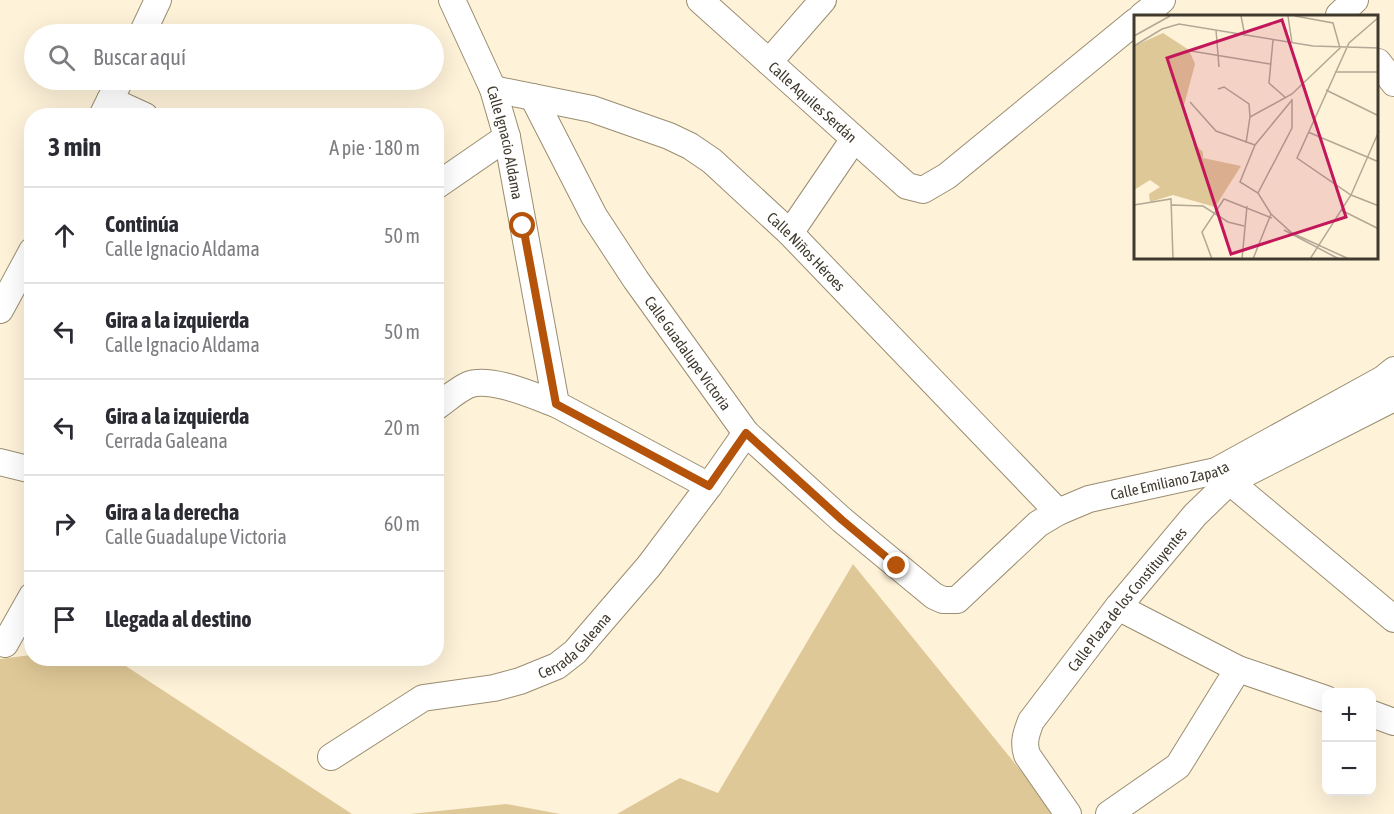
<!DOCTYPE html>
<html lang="es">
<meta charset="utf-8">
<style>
:root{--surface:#fff;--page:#f2f2f3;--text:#2b2b33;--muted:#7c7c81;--line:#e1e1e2}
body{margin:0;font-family:"Asap Condensed",sans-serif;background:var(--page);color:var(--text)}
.controls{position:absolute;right:18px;bottom:18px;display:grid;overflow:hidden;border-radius:12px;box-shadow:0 6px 24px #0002}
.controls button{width:54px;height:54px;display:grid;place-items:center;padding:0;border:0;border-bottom:2px solid var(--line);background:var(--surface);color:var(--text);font:30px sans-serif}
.stop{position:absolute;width:18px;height:18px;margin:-14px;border:4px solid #b45309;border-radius:50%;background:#fff}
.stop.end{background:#b45309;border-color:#fff;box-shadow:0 2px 6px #0008}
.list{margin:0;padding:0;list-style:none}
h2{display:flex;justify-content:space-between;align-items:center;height:78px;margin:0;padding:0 24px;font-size:26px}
h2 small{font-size:20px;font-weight:400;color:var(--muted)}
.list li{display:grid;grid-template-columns:39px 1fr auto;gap:18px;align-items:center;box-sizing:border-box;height:96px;padding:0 24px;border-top:2px solid var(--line)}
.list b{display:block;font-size:22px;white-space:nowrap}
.list p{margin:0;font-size:20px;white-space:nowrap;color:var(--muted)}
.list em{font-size:20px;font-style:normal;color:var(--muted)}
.icon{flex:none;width:33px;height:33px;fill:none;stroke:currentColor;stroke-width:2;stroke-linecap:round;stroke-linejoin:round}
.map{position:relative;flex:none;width:1394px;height:814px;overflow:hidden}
.search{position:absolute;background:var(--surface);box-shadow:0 6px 24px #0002;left:24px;top:24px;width:420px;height:66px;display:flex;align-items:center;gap:15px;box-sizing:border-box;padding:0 21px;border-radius:33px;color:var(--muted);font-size:22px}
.panel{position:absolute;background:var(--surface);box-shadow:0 6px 24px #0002;left:24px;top:108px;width:420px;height:558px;border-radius:24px}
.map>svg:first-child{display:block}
</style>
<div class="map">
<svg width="1394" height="814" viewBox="0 0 1394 814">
<rect width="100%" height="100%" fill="#fef2d9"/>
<path fill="#dfc897" d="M853,564L1056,814H617L680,778L718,793Z
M31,655L32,658L115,659L352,814H0V659Z
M506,804L560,814H410Z"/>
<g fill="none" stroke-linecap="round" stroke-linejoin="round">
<defs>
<g id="minor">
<path id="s1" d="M452,0L493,89L507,137L556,404L709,486"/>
<path id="s2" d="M700,0L907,186L923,190L947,176L1136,21"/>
<path d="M1339,15L1355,0"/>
<path d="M1142,16L1162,0"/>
<path d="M142,34L158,0"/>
<path d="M769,62L823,0"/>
<path d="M1378,62L1394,83"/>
<path id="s3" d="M493,89L592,109L669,136L690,146L712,161L790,233L1058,512"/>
<path id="s4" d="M533,97L594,216L636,280L746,433L842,520L934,596L943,600H957L1038,524L1058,512L1089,499L1216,471L1383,379L1394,370"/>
<path d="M110,100L145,116"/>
<path d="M102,116L120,80"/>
<path d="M436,186L507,137"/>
<path d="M790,233L854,139"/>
<path d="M0,310L32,251"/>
<path d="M436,407C446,400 457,390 468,385C490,376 534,396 556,404"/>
<path d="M0,462L32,470"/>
<path d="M1217,471L1394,619"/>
<path d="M1118,607L1238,669L1326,699"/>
<path d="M5,644L32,596"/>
<path d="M1372,714L1394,722"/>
<path id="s5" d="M331,757L423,698L494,688L520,681L557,666L575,652L649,566L709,486L746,433"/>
<path id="s6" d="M1068,814L1027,755C1023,742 1026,734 1031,721L1118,607L1195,515L1229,482L1394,398"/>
<path d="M1109,814L1178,766L1238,669"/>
</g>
</defs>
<use href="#minor" stroke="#9a8d70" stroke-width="28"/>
<use href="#minor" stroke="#fff" stroke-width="26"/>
</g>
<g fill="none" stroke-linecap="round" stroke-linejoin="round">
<path stroke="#b45309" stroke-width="8" d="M523,226L556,404L709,486L746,433L842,520L897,566"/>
</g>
<g text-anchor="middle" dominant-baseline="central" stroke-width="6" stroke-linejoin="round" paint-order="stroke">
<g font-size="15" fill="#403a2e" stroke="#fff">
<text stroke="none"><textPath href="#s2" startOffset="152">Calle Aquiles Serdán</textPath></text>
<text stroke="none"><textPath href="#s1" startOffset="153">Calle Ignacio Aldama</textPath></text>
<text stroke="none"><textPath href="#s3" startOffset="363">Calle Niños Héroes</textPath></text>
<text stroke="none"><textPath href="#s4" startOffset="300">Calle Guadalupe Victoria</textPath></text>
<text stroke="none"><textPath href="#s4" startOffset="922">Calle Emiliano Zapata</textPath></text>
<text stroke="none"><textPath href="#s6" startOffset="262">Calle Plaza de los Constituyentes</textPath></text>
<text stroke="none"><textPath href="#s5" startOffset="274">Cerrada Galeana</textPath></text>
</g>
</g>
<g transform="translate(1134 15)">
<rect width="244" height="244" fill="#fef2d9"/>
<path d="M29,18L55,35L61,49L49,94L59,128L69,137V143L107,151L81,192L39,180L16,187L15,179L26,172L16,165L0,175V31Z" fill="#dfc897"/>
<path fill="none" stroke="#b2a895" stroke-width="1.5" d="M107,1L111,21M154,1L158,28M245,2L215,28L163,143L217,180L245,191M82,15L85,52M0,21L36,1M139,25L135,68L152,83M0,31L28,14L45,9L179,31L245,33M57,36L136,49M201,57H245M84,74L90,72L115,89L116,102M192,75L245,101M158,85L121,130L106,167L124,178L137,199L158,218L215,244M56,87L82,116L121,130M174,117L245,147M112,128L116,102L158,79L206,33L199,8L161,1M124,178L158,113V84M0,190L37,184L39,244M38,190L69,191L94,207L110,211M207,195L245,214M150,215L205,244M78,244L68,217L90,184L138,203M108,244L113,191M119,244L137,199M176,244L217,180L245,116"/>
<path fill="#c2185b" fill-opacity="0.15" stroke="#c2185b" stroke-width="3" d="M148,5L212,202L97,239L33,43Z"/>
<rect width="244" height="244" fill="none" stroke="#403a2e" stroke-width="3"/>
</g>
</svg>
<div class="controls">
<button>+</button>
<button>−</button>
</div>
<div class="stop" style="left:523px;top:226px"></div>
<div class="stop end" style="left:897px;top:566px"></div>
<div class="search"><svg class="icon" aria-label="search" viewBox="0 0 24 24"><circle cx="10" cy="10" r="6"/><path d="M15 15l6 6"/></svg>Buscar aquí</div>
<section class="panel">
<h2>3 min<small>A pie · 180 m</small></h2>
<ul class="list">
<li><svg class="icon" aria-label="ahead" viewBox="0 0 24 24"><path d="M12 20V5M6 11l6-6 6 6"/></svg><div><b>Continúa</b><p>Calle Ignacio Aldama</p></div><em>50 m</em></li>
<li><svg class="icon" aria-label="left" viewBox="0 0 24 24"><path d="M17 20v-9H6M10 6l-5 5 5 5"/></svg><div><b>Gira a la izquierda</b><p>Calle Ignacio Aldama</p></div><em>50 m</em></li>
<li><svg class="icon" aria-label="left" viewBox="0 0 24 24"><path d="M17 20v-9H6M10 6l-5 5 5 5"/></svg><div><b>Gira a la izquierda</b><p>Cerrada Galeana</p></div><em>20 m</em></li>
<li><svg class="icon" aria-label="right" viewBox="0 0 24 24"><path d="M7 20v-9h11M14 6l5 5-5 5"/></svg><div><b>Gira a la derecha</b><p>Calle Guadalupe Victoria</p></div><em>60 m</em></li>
<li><svg class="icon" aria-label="arrive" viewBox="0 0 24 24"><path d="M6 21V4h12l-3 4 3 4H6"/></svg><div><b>Llegada al destino</b></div></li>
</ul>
</section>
</div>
